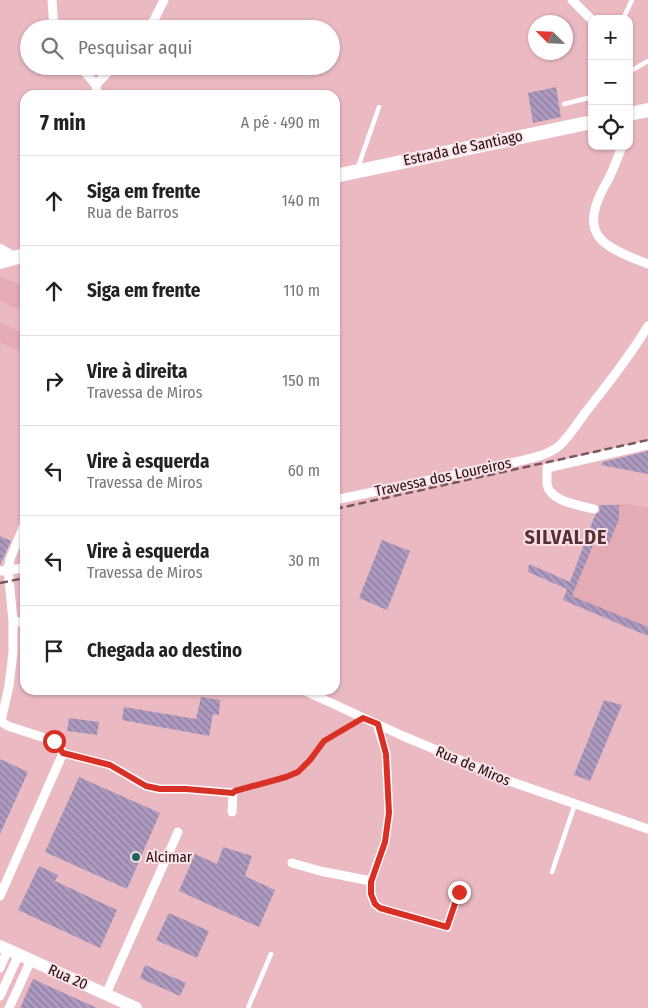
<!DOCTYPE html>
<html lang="pt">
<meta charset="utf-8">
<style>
:root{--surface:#fff;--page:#f6f6f6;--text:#222;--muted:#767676;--line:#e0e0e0}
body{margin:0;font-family:"Fira Sans Condensed",sans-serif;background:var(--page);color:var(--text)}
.controls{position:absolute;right:15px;top:15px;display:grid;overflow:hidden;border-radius:10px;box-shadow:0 1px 4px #0004}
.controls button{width:45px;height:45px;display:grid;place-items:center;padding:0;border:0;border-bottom:1px solid var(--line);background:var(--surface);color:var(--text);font:25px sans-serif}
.compass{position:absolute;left:528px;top:15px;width:45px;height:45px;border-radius:50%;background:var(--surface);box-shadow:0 1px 4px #0004;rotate:294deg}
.stop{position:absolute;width:15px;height:15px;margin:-11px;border:4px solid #d93025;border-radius:50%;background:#fff}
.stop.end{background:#d93025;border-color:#fff;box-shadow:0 1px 5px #0008}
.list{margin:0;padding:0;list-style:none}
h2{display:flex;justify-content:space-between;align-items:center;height:65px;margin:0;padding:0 20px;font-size:21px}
h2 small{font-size:16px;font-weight:400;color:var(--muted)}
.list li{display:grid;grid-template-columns:32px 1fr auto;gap:15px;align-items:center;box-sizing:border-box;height:90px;padding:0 20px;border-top:1px solid var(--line)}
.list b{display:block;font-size:19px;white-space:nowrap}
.list p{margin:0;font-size:16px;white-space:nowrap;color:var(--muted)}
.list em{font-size:16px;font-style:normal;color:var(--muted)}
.icon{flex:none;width:28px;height:28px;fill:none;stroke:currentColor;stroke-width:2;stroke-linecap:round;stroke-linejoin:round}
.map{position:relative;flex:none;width:648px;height:1008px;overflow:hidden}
.search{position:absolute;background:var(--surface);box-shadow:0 1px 4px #0004;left:20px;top:20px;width:320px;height:55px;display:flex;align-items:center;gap:12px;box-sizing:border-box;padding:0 18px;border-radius:28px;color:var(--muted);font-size:19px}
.panel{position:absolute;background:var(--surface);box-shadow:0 1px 4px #0004;left:20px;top:90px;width:320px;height:605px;border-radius:15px}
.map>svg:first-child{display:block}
</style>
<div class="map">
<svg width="648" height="1008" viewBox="0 0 648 1008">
<defs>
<pattern id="building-back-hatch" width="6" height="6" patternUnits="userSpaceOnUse" patternTransform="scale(1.25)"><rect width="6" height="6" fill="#ad9ac0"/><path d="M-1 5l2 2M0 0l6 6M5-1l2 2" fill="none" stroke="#8c7c9b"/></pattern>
</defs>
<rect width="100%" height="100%" fill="#ebb9c1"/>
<path fill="#e4abb5" d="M0,277L25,286V313L0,300Z
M0,323L24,333L25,332V353L0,342Z
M629,504L648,507V636L563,600L599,505Z"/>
<path fill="url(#building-back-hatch)" d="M556,87L561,117L533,123L528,93Z
M648,451V474L601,465L603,462Z
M599,505H619V519L609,543L596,538L572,596L648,627V636L563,600L567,589L528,572L529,564L570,582L595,515L600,511Z
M0,536L11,541L0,565Z
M382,540L410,551L387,610L359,598Z
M201,697L220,700L219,715L213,714L209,736L122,720L124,707L196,719Z
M604,700L622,705L590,781L574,775Z
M69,718L99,722L97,735L67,731Z
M0,759L28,772L0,834Z
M79,777L160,813L127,889L45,852Z
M223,847L252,856L245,876L275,890L259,927L179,891L195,854L217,864Z
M39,866L58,875L55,881L117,910L100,948L18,910Z
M169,913L209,931L197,958L156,940Z
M145,965L186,983L180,996L140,978Z
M33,979L97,1008H20Z"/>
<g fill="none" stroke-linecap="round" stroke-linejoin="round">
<path stroke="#a17b81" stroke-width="2" stroke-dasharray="1 4" stroke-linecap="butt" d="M241,789L286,777L298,772L310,760L324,741L354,723"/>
<path stroke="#fff" stroke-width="4.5" d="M623,19L632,0
M629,72L648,61
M564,104L592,97
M357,170L379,107
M552,872L575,804
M248,1008L271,954"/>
<path stroke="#fff" stroke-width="9" d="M52,0L54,29
M572,0L592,20
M147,29L154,20L164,0
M80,66L96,85
M97,95L96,85L113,66
M622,146C618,157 614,168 609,178C596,200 582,229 609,246C621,254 635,259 648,264
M335,500L520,461C533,458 548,455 559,446C569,437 577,424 585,413C607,385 629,357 648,326
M594,509C579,505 550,502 547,484C547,479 547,473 547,468L648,445
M0,571L25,568
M13,621L25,623
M303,690L403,736L512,782L648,829
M0,721L8,726L54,741L63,753
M1,721L9,686L13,652V621L8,569L10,559L25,523
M377,724L386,753L389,813L385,842L371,881V894L375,904L380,908L447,927L459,891
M63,753L110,765L146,786L160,789H186L233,793L232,812
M292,863L320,871L371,881
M0,896L63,753
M0,968L8,949
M106,994L178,832
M0,996L19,954
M9,1008L31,960"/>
<path stroke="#fff" stroke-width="12" d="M0,250L14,258
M0,946L136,1008"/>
<path stroke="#fff" stroke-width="14" d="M629,114L648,110
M335,176L592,122
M0,262L25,255"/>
<path stroke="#78595e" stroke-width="2.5" stroke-dasharray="8 4" stroke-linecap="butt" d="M335,509L648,440
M0,583L25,578"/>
</g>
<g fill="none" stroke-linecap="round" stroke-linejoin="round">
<path stroke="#d93025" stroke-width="6" d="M54,741L63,753L110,765L146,786L160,789H186L233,793L235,791L286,777L298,772L310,760L324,741L363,718L378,724L386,754L389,813L385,842L371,882V894L375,904L380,908L447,927L459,892"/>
</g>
<circle fill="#196560" stroke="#fbe1e5" stroke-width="2" cx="136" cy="857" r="5"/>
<g text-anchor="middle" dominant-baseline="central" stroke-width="4" stroke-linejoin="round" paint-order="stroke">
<g font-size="15" fill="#200f13" stroke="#fbe1e5">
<text transform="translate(463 148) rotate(-12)">Estrada de Santiago</text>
<text transform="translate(443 477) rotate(-12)">Travessa dos Loureiros</text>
<text transform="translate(473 766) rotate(23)">Rua de Miros</text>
<text transform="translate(68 977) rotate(24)">Rua 20</text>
</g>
<g font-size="15" fill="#200f13" stroke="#fbe1e5" text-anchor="start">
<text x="146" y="857">Alcimar</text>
</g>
<g font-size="20" font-weight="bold" letter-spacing="1" fill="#572f37" stroke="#fbe1e5">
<text x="566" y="537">SILVALDE</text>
</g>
</g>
</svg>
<div class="controls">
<button>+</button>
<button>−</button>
<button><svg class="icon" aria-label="locate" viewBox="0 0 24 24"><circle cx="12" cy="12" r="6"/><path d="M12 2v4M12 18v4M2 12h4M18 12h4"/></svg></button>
</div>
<svg class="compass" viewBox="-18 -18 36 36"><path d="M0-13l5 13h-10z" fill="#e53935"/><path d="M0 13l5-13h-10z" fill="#767676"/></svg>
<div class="stop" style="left:54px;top:741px"></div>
<div class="stop end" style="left:459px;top:892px"></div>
<div class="search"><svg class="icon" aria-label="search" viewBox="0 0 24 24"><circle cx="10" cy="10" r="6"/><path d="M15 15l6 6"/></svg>Pesquisar aqui</div>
<section class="panel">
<h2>7 min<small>A pé · 490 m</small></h2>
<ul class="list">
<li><svg class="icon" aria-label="ahead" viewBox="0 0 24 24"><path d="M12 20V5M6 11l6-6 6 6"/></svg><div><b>Siga em frente</b><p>Rua de Barros</p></div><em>140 m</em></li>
<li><svg class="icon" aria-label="ahead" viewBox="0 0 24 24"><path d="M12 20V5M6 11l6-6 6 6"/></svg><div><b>Siga em frente</b></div><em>110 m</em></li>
<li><svg class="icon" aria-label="right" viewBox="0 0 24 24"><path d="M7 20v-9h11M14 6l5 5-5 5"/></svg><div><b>Vire à direita</b><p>Travessa de Miros</p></div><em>150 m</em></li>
<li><svg class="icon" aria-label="left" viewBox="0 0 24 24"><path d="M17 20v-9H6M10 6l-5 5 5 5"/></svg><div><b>Vire à esquerda</b><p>Travessa de Miros</p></div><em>60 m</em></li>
<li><svg class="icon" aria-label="left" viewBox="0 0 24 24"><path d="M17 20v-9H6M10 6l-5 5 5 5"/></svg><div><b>Vire à esquerda</b><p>Travessa de Miros</p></div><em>30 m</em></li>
<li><svg class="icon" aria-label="arrive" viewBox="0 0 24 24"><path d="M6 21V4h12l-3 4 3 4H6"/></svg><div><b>Chegada ao destino</b></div></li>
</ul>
</section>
</div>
